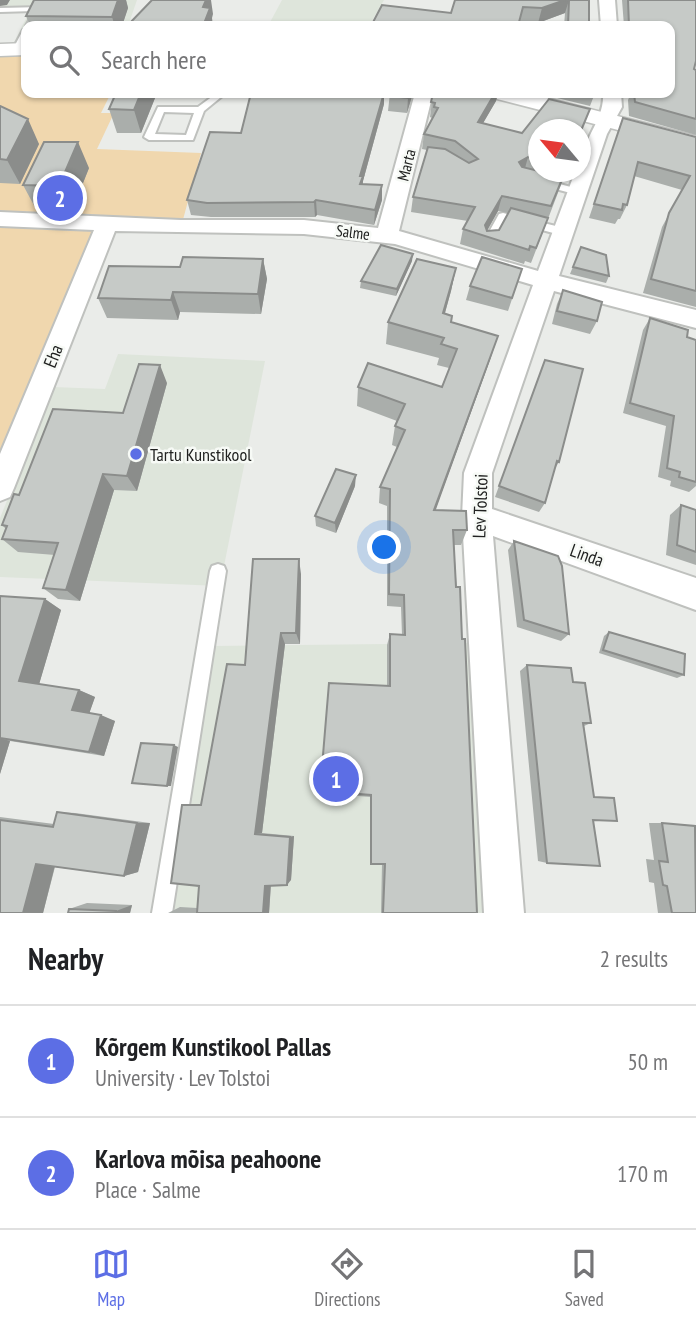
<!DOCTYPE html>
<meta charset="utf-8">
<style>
:root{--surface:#fff;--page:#f6f6f6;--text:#202124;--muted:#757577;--line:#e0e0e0;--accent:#5c6ee5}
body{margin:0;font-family:"PT Sans Narrow",sans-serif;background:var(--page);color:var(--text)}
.compass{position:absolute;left:528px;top:119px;width:63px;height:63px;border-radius:50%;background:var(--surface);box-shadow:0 2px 5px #0004;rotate:299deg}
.you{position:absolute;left:385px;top:548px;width:24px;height:24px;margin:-18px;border:5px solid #fff;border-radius:50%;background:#1a73e8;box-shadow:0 0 0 10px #1a73e833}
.badge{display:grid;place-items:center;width:46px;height:46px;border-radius:50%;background:var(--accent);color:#fff;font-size:23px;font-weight:700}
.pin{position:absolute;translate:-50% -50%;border:4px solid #fff;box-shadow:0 2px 7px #0006}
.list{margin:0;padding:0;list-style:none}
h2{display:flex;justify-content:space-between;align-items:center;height:91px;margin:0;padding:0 28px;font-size:30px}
h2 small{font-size:23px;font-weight:400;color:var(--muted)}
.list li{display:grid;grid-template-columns:46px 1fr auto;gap:21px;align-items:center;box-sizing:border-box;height:112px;padding:0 28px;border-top:2px solid var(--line)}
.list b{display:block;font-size:26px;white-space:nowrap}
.list p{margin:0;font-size:23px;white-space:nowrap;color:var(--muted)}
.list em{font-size:23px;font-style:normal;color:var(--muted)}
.icon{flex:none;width:38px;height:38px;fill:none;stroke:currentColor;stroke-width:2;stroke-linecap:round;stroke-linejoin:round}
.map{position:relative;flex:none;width:696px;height:913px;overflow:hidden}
.search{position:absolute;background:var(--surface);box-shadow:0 2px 5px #0004;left:21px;right:21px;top:21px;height:77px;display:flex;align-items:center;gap:18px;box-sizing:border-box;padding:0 24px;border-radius:14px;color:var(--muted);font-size:26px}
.sheet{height:315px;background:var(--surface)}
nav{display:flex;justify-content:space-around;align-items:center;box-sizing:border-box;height:98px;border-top:2px solid var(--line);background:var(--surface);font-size:19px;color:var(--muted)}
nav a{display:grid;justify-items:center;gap:4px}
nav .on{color:var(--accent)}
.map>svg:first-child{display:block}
</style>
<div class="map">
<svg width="696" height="913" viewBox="0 0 696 913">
<rect width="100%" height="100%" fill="#eaece9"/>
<path fill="#dee5db" d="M0,0H137L128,26H26V44H13L29,13H0Z
M282,0H384L369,26H268Z
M118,354L265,361L220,586L0,577V518L53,387L105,389Z
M473,643L487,913H169L213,646Z"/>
<path fill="#f0d7ae" d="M26,54V93H111L101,113H114L97,149L201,153L181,227L107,225L0,487V55Z"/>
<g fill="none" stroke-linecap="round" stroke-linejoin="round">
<defs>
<path id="service" d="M42,7L34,26H26L34,11L0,12V8Z
M23,30H26V39L20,51H14L13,49Z
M217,93H226L204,111L193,140H149L144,137L158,107H198ZM164,112L194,113L186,135L155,134Z
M541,179L582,190L583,192L578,195L537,184V180Z
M503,213L568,229L569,232L564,236L506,220L493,244H485L484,241L499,214Z
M218,564L224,566L226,571L172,913H152L210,571L212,566Z"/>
<path id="minor" d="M599,0H615L617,26H601Z
M415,93H433L399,231L538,271L575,172H580C580,139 605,121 603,93H621L622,107L607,134L559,276L696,310V328L554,291L492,473V509L696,578V610L493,536L524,913H484L462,517L464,473L533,285L395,244L304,234L115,231L14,488L10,497L0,501V454L94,230L0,226V212L181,220H304L378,228Z"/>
<path id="tertiary" d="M26,43V55L0,56V44Z
M490,93H527L696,136V150L493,98Z"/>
</defs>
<use href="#service" stroke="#bfc1be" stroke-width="4"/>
<use href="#minor" stroke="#bfc1be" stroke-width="4"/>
<use href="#tertiary" stroke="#bfc1be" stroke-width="3"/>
<use href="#service" fill="#fff" fill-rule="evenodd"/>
<use href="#minor" fill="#fff" fill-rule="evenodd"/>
<use href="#tertiary" fill="#fff" fill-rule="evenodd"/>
</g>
<path fill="#aaaeab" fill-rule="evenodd" d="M34,0H126L128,8L122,26H30L26,16Z
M455,0H589V26H564L565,13L538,23L451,13Z
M622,0H696L694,69L696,70V135L629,116L628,100L631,93H670V26H624Z
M116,93H157L141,133H117L109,109Z
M390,93H413L407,113L388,111Z
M433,93H498L496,101L483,123L522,133L538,130V172H566L531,263L525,261L524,264L460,244L463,229L468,221L411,212L413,197L427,150L422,149L424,134L432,118L430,117ZM498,211L508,213L499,230L487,231Z
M559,93H595L590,106L557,98Z
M384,104L363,181V184L382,200L374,225L317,215L315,217H211L191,215L187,200L241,133Z
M0,106L39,144L20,184L0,183Z
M623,118L696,137V307L643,293L662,227L682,190L634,176L627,205L620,219H618L615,224L589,218Z
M89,168L71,213L37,211L23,185Z
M581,247L609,276L606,283L570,274Z
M263,259L267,279L261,314L180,312L178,320L107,318L98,298L180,267Z
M412,261L396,296L360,288L361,281Z
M456,268L451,291L445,313L451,322L491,357L435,510L467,530L461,545H454L477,913H381L382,864H371L370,860V797L322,793L320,791L387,686V645L390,634L402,635L401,607L387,606V506L379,503L380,487L397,447L392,445L395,426L397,421L357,406L358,387H442L449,368L437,365L439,358L386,344L388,322Z
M522,269L508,311L466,300L470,286Z
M563,290L597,321L590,334L552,324L557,304Z
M650,318L687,337L696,340V486L689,492L670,486L671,481L658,477L666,426L623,413L643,330Z
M545,360L559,462L554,470L545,503L539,512L495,497Z
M167,383L137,491L114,490L80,601L58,599L43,588L55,555L18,552L2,539L6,529L2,525L19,495L123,413Z
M355,486L336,533L316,526L315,516Z
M681,505L696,510V565L666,555L670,515Z
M514,541L569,634L561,641L517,627L508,550Z
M301,574L300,644H285L262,833L294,836L291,880L271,886L269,913H168L180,907L197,908L199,886L245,665Z
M0,596L45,599L61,610L39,684L79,690L95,697L89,713L115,721L104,756L10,741L0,774Z
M609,632L684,675L677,678L599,653L604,636Z
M527,665L573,682L591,723L584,726L593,821L547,863L538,861L520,671Z
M57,812L75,813L150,823L138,872L124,876L55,867L43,913H0V817L54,824Z
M649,823H662L696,913H658L654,883L649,882L646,859L654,860Z
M87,903L132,905L130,913L69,909Z"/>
<path fill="#8b8d8b" d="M0,0H10L7,5L0,6Z
M118,0H126L128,8L122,26H115L112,17Z
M206,0H211L213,14L212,18L213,26H203V7Z
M565,0H569L565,13L538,23L542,8Z
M141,93H157L141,133L134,110Z
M384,93V104L363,181L362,191L360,198V176Z
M410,93H413L407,113L408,98Z
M495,93H498L496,101L475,137L478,122Z
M28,119L39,144L20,184L7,160Z
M78,142L89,168L71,213L59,186Z
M528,157L524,172L519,162Z
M382,185V200L374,225L375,210Z
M502,196L498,211L484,236L485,225Z
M316,200L317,215L315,217L314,202Z
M413,254L412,261L396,296L397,289Z
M263,259L267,279L261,314L258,294Z
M456,268L451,291L439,334L443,313Z
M173,292L180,312L178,320L171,300Z
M498,336L491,357L430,526L434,510Z
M160,365L167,383L137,491L127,476Z
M103,474L114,490L80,601L66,590Z
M356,475L355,486L336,533L335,523Z
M299,559L301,574L300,644L296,633Z
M45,599L61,610L38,688L19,681Z
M281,633L285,644L262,833L255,834Z
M79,690L95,697L88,717L72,710Z
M101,715L115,721L104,756L89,752Z
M0,738L10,741L0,774Z
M174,745L178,747L171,786H167Z
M137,823H150L138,872L124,876Z
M294,836L291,880L287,885L290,837Z
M56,861L43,913H23L36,864Z
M271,881L269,913H263L265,886Z
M132,905L130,913H116V911Z"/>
<path fill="#c6cac7" stroke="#8b8d8b" stroke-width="2" d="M34,0H118L112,17L26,16Z
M152,0H206L203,7L210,8L203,26H127Z
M455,0H565L542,8L523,7L518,26H371L382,5L451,13Z
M569,0H589V26H568Z
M628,0H696V61L694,69L696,70V119L635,102L634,93H670V26H629Z
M116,93H141L134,110L109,109Z
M251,93H384L360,176H363L360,184L382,185L375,210L316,200L314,202L207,203L187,200L210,132L241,133Z
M390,93H410L408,98L389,96Z
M433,93H495L478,122L522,133L549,99L590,109L580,133V130H538V160L528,157L519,162L522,167L563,177L551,206L502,196L485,225L487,231L499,230L511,208L548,218L536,248L530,246L529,250L463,229L475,207L413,197L428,147L445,149L469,163L478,159L455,141L424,134L438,108L434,107L435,103L431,102Z
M0,106L28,119L7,160L0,159Z
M623,118L696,137V291L651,279L669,213L690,176L638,162L627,205L623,204L622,210L594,204Z
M44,142H78L59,186L23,185Z
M381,245L413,254L397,289L361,281Z
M581,247L606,255L609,276L573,267Z
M183,257L263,259L258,294L173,292L171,300L98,298L109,266L180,267Z
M482,257L522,269L512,298L470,286Z
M417,259L456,268L443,313L452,316L451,322L498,336L434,510L466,511L467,530H453L456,587H460L462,639H465L477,913H383L385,864H371V795L320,791L329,683L390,686V634L405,635L404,595L389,594L390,489L380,487L405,430L395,426L405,404L358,387L368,363L442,387L457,349L441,344L444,338L388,322Z
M563,290L602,302L597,321L557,311Z
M650,318L688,330L687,337L696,340V482L679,477L680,472L667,468L674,416L630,403Z
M545,360L583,369L559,462L557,461L545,503L499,486Z
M139,364L160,365L127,476L103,474L66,590L43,588L58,543L2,539L7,526L2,525L14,494L19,495L53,409L123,413Z
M336,469L356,475L335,523L315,516Z
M681,505L696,510V552L677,545Z
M514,541L558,556L562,566L569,634L524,620Z
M253,559H299L296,633H281L255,834L290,837L287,885L265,886L263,913H197L199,886L171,883L182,805H201L227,664L245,665Z
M0,596L45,599L19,681L79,690L72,710L101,715L89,752L0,738Z
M609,632L685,654L684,675L603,650Z
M527,665L571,668L573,682L585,683L591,723H583L594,797L614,798L617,821L593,820L600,866L547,863Z
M141,743L174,745L167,786L132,783Z
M57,812L137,823L124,876L36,864L23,913H0V820L53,827Z
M662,823L695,826L696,913H672L667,886L663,885L659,861L668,862Z
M69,909L116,911V913H68Z"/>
<circle fill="#5c6ee5" stroke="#f7faf6" stroke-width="2.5" cx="136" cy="454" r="7"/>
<g text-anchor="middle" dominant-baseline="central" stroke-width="5" stroke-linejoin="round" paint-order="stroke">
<g font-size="16" fill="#212221" stroke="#f7faf6">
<text transform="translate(406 165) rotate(-76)">Marta</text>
<text transform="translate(353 232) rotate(7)">Salme</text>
</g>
<g font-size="18" fill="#212221" stroke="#f7faf6">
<text transform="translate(53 356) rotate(-68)">Eha</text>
<text transform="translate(480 506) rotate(-88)">Lev Tolstoi</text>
<text transform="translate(587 555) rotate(20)">Linda</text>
</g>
<g font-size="18" fill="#212221" stroke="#f7faf6" text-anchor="start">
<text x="150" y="454">Tartu Kunstikool</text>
</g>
</g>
</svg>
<svg class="compass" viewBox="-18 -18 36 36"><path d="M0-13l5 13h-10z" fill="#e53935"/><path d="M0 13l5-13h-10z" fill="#757577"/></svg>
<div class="you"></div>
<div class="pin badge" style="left:336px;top:779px">1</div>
<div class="pin badge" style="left:60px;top:198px">2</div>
<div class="search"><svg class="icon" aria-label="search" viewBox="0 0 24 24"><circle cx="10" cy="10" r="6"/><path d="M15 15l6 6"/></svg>Search here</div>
</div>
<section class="sheet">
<h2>Nearby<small>2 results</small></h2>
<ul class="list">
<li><span class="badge">1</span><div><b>Kõrgem Kunstikool Pallas</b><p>University · Lev Tolstoi</p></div><em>50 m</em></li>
<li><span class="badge">2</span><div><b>Karlova mõisa peahoone</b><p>Place · Salme</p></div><em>170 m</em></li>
</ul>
</section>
<nav>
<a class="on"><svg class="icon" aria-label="map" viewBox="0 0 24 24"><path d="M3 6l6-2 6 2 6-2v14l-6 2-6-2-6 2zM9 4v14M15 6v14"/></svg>Map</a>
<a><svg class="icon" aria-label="directions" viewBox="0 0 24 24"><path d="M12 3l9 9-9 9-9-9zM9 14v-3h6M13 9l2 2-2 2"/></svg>Directions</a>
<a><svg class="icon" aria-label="saved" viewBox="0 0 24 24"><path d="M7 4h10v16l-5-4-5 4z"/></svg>Saved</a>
</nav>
